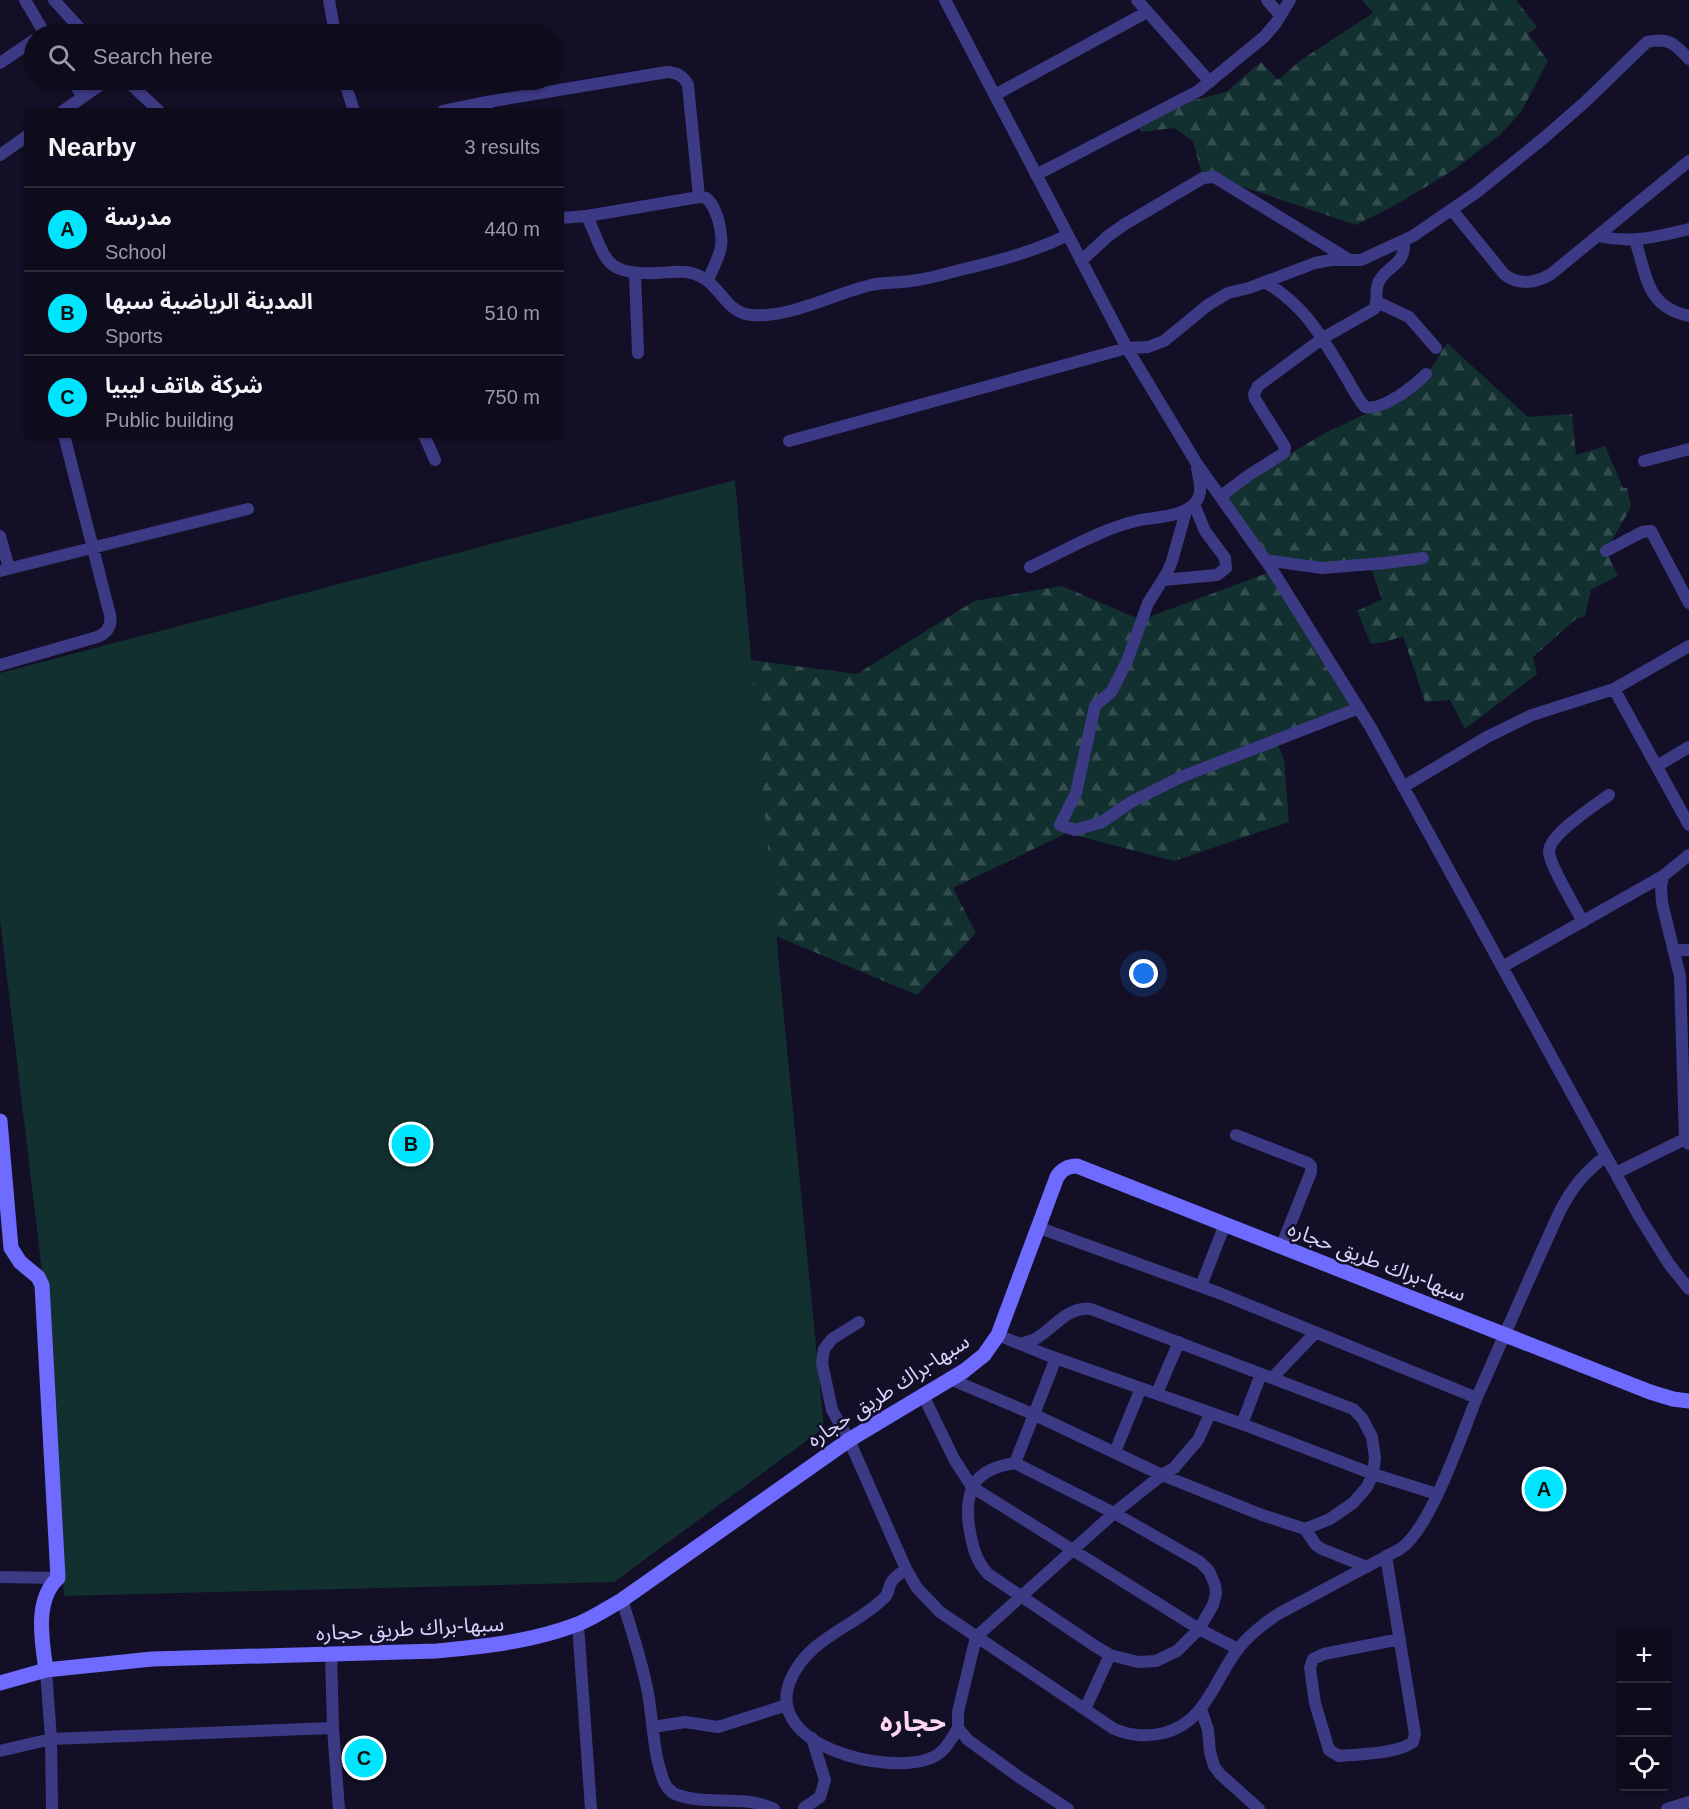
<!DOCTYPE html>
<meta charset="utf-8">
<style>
:root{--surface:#0e0b1c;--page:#171425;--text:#f1f3f6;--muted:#9b9ba3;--line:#2e2b3b;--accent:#00e5ff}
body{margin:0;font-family:Helvetica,"Noto Sans Arabic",sans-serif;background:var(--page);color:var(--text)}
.controls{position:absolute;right:18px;bottom:18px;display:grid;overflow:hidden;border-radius:6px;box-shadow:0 2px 4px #0004}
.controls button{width:54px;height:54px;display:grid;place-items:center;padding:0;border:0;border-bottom:2px solid var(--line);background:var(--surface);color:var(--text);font:30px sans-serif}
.you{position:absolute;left:1144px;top:974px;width:21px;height:21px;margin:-15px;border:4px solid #fff;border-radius:50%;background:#1a73e8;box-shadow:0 0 0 9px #1a73e833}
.badge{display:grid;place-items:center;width:39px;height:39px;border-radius:50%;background:var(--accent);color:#111;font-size:20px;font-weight:700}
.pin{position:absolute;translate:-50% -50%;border:3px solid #fff;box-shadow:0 2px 6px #0006}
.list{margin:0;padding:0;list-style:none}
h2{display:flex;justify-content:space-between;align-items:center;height:78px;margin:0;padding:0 24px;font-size:26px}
h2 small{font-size:20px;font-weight:400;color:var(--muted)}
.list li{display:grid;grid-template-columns:39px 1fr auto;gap:18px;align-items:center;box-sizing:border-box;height:84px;padding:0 24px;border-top:2px solid var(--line)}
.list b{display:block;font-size:22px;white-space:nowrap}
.list p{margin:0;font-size:20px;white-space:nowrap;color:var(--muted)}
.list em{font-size:20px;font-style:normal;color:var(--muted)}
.icon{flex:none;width:33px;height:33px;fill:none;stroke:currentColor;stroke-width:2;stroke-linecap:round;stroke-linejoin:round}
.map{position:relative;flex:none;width:1689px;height:1809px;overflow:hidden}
.search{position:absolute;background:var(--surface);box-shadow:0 2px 4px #0004;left:24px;top:24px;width:540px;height:66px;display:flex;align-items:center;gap:15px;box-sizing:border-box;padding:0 21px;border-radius:33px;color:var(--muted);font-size:22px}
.panel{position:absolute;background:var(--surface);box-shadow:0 2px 4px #0004;left:24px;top:108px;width:540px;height:330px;border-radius:6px}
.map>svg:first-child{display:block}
</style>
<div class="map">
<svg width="1689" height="1809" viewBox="0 0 1689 1809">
<defs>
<pattern id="forest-firs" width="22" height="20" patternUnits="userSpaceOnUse" patternTransform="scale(1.5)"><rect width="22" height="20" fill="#12302f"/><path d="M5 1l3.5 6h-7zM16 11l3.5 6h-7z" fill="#344d4e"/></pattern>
</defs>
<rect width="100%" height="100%" fill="#130f26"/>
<path fill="#12302f" d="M735,480L783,1008L824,1428L614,1582L64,1596L43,1280L0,919V673Z"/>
<path fill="url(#forest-firs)" d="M1362,0H1516L1537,27L1528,34L1548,61L1521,112L1500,135L1452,171L1397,204L1356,225L1214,177L1203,178L1193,141L1174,128L1141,132L1137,124L1194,100L1226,92L1261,62L1278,80L1301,60L1373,13Z
M1447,343L1528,417L1572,414L1576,455L1605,446L1623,488H1627L1631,507L1606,551L1618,576L1591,590L1585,616L1576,619L1533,657L1537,674L1465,729L1450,700L1425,702L1403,636L1385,642L1371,644L1357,611L1382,599L1372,571L1354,566L1265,560L1222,493L1327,432L1402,397L1422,383Z
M1273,571L1362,713L1278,745L1284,760L1289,822L1174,861L1067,833L953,888L976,933L917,995L776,936L751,660L857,674L974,601L1062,586L1141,620Z"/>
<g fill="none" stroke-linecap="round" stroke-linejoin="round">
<path stroke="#3d3a85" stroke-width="12" d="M25,0L45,34
M54,0L85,34
M329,0L335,34
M945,0L1127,348L1197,464L1273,571L1371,728L1639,1216L1669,1264L1689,1289
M1137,0L1210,82
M1267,0L1280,15
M0,63L34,40
M72,80L83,97
M126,80L159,111
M344,80L354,111
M995,95L1147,12
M487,102L667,72C677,73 683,75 688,85L699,197
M63,111L107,80
M443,111L487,102L488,111
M0,155L27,136
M1036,175L1198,91L1264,37L1276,23L1290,0
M1452,210L1504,274C1518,286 1536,283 1551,274L1689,161
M587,216L699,197L706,198C713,203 715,211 718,219C726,248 719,254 708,280
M561,218L587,216C606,258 603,275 655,273C666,273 679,270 691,273C721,280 723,313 752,315C791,318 833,294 871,285C884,282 898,283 911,281C928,279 944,274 960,270C998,261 1033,252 1068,235
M1598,236C1632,244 1656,237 1689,229
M1635,240C1647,276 1646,307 1689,316
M1081,261L1108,236L1125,224L1203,178L1214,177L1350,260
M635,274L638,353
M1265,282C1304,305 1320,334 1343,372C1350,383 1356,397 1365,407C1383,411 1414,386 1426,374
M1377,302L1409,317L1436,348
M424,435L435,460
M789,441L1127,348L1148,347L1164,341L1208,305L1228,293L1249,288L1315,263L1331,260H1361L1413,236L1477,192L1545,137L1585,102L1647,42C1669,37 1675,44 1689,59
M1644,461L1689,449
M1221,496L1249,475L1284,453L1285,447L1255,399L1254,394L1258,386L1323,338L1374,309C1379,300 1374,290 1379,281C1389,264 1406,265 1404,241
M1186,511L1172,561L1167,573L1148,603L1127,661L1112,691L1095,706L1076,793L1060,825L1075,830L1102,822L1131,802L1181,777L1359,708
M0,536L9,568
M1606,551L1642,532L1651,531L1689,603
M1265,560L1322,568L1385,563L1423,558
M1030,567C1067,550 1100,529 1140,520C1157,517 1183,517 1195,503C1204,493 1199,480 1197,468
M0,571L248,509
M1163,580L1217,575L1226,568L1225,558L1205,531L1194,504
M1689,646L1614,689L1689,825
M0,665L97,637C107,633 112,626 110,615L64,435
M1657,766L1689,747
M1403,787L1487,737L1532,715L1614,689
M1663,876L1661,887L1662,903L1680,976L1685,1139L1689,1144
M1583,922C1576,908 1548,863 1549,851C1550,834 1595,805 1609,795
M1673,950H1689
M1502,967L1663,876L1689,855
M1236,1135L1308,1163L1311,1166V1172L1281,1247
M1616,1173L1685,1139H1689
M1037,1227L1219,1293L1477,1398
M1201,1286L1225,1224
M859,1322L832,1339L824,1349L822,1363L832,1410L849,1440L906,1569L917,1588L940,1612L1114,1729C1132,1736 1146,1737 1164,1733C1206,1722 1214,1680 1238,1649C1250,1634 1264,1623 1280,1613L1400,1549C1431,1529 1462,1433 1478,1395C1505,1334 1532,1272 1560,1211C1573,1186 1584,1173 1606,1156
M998,1335L1047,1355L1242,1424L1373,1474L1437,1494
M1272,1378L1315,1333
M950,1379L1035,1415L1162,1475L1262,1515L1305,1529L1330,1519L1353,1503L1367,1487L1373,1474L1375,1458L1372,1437L1362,1418L1353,1409L1091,1309C1065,1307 1055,1328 1035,1339C1031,1341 1026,1342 1021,1344
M1157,1393L1179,1342
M923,1395L954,1459L972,1487L1199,1629L1238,1649
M1242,1424L1261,1374
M1115,1452L1141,1388
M1015,1463L1114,1513L1200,1562L1209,1571L1215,1585L1216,1594L1213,1605L1199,1629L1177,1651L1156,1661L1138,1662L1110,1655L1095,1646L988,1574C975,1560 972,1544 969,1526C964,1487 976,1469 1015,1463Z
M1015,1463L1056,1358
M1305,1529L1316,1545L1322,1549L1367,1567
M1386,1556L1415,1734L1413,1742C1397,1754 1360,1754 1339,1756L1329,1750L1315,1703L1310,1668L1313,1659L1324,1654L1400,1639
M906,1569C901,1573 896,1576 892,1581C888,1586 890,1592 885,1597C856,1627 808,1637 790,1681C764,1746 887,1776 931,1758C944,1753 951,1740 958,1728
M0,1577L58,1578
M622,1600C632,1631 642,1661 648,1693C653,1721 653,1752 663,1779C665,1786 671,1793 678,1795C708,1806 743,1794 774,1809
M578,1624L591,1809
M331,1654L333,1728L339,1809
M46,1670L51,1739L52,1809
M1085,1709L1110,1655
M1201,1709L1208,1730L1210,1752L1214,1766L1220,1774L1259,1809
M653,1727L685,1722L718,1727L787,1705
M0,1751L51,1739L333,1728
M804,1808L820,1797L825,1780L812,1738
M1068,1809L1019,1777L968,1740L958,1728V1712L976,1637L1114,1513L1162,1475L1174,1468L1198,1440L1210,1414
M1667,1809L1689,1802"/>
<path stroke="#6f6bff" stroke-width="15" d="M0,1121L11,1248L20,1262L38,1277L42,1285L58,1578C34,1600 42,1641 46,1670
M0,1683L46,1670L152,1659L437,1651C486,1646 531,1642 578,1624C593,1618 608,1608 622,1600L849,1440L964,1371L984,1355L998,1335L1057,1177C1062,1169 1068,1166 1077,1166L1650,1392L1673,1399L1689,1401"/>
</g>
<g text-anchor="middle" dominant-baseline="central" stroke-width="5" stroke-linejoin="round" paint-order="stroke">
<g font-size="21" fill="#d9d4ff" stroke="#130f26">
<text transform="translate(1377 1261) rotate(21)">سبها-براك طريق حجاره</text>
<text transform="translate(888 1390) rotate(-33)">سبها-براك طريق حجاره</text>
<text transform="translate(410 1628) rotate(-3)">سبها-براك طريق حجاره</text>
</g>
<g font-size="27" font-weight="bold" fill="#ffd6f0" stroke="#130f26">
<text x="913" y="1722">حجاره</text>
</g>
</g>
</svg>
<div class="controls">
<button>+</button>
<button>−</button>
<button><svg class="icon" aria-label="locate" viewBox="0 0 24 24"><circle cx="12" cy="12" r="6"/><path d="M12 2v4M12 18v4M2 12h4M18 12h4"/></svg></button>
</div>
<div class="you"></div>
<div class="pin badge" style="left:1544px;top:1489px">A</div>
<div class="pin badge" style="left:411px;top:1144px">B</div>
<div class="pin badge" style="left:364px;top:1758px">C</div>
<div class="search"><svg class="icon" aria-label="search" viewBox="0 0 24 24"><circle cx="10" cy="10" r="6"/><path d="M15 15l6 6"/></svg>Search here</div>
<section class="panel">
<h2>Nearby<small>3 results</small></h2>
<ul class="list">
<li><span class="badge">A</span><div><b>مدرسة</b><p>School</p></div><em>440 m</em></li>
<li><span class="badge">B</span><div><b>المدينة الرياضية سبها</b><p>Sports</p></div><em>510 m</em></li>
<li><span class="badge">C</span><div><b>شركة هاتف ليبيا</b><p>Public building</p></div><em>750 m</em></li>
</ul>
</section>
</div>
